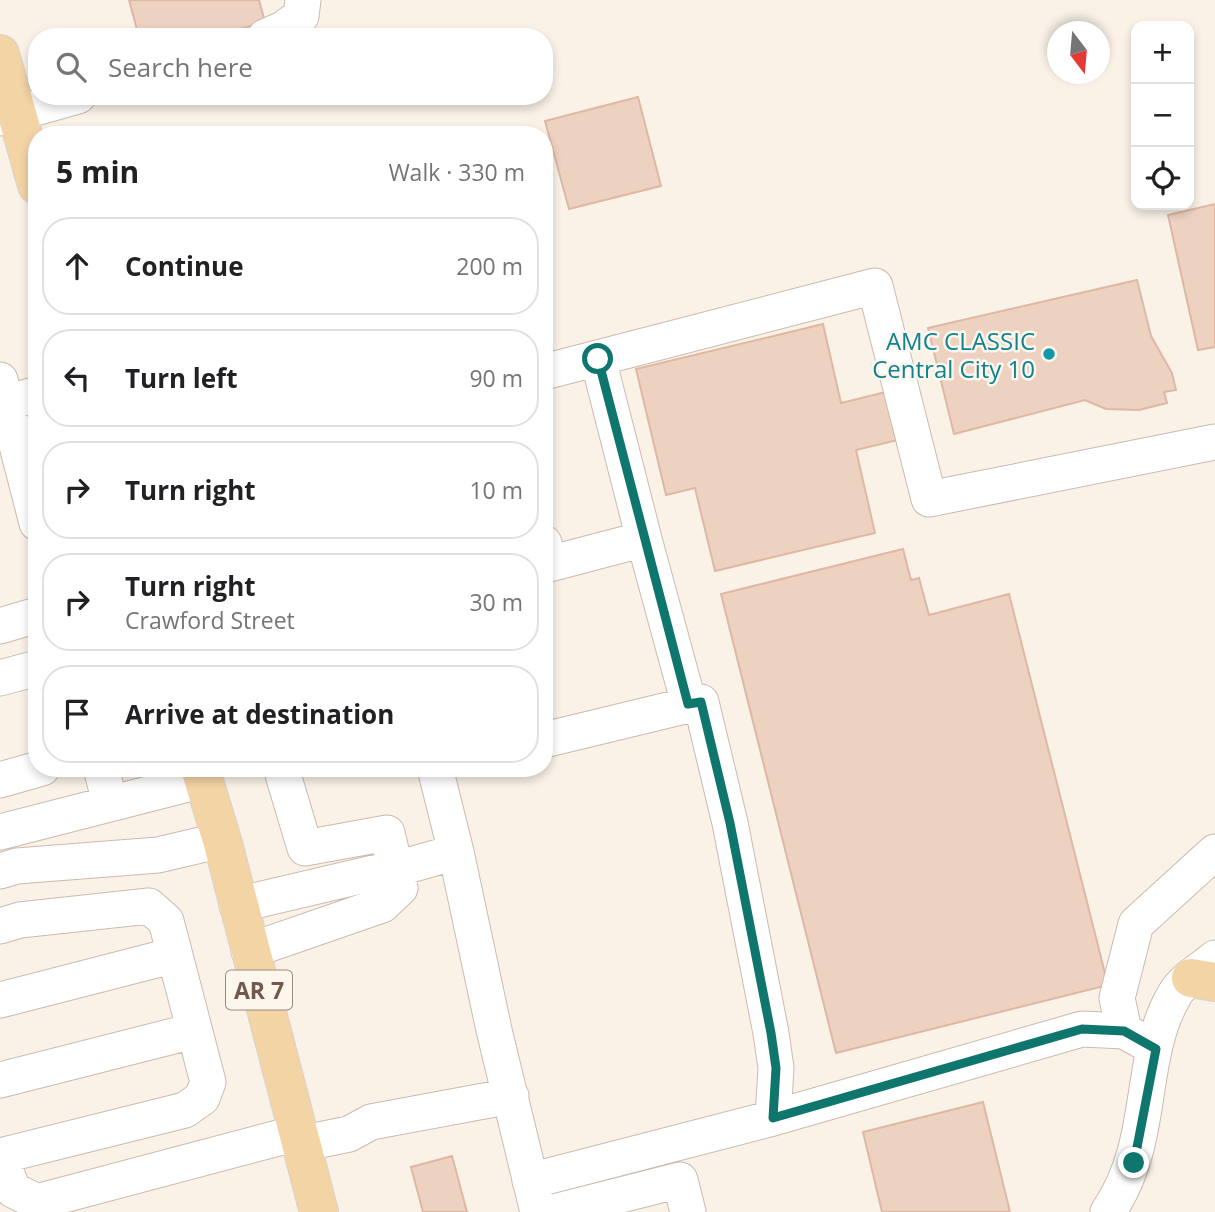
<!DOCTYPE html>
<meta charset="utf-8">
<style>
:root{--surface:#fff;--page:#f2f2f2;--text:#202124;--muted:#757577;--line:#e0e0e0}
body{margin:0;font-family:"Open Sans",sans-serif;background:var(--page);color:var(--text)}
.controls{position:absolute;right:21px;top:21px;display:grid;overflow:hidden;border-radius:14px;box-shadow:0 4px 10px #0003}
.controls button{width:63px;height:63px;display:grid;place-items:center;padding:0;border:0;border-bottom:2px solid var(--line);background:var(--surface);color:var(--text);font:35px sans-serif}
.compass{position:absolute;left:1047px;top:21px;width:63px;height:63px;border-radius:50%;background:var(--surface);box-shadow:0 4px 10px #0003;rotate:164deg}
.stop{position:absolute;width:21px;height:21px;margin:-16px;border:5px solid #0f766e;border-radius:50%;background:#fff}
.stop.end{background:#0f766e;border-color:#fff;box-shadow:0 2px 7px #0008}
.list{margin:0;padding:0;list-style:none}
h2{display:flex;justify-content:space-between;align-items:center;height:91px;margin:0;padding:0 28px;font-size:30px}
h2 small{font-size:23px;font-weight:400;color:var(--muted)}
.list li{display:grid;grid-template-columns:46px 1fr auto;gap:21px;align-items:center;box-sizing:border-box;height:98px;margin:0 14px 14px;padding:0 14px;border:2px solid var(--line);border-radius:28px}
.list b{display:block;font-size:26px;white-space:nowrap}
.list p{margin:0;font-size:23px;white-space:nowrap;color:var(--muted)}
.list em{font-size:23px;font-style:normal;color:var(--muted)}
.icon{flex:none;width:38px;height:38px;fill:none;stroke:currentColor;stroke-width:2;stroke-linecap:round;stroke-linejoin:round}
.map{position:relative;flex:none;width:1215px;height:1212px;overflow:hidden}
.search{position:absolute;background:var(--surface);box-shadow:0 4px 10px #0003;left:28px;top:28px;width:525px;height:77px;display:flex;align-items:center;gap:18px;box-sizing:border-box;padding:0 24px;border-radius:28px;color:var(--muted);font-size:26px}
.panel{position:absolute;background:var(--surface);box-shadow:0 4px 10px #0003;left:28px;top:126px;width:525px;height:651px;border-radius:28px}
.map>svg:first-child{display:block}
</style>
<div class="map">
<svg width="1215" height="1212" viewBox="0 0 1215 1212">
<rect width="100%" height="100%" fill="#faf2e7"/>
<path fill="#edd1c1" stroke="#dfb8a3" stroke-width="2" d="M129,0H259L265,22L211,37H139Z
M638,97L661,186L569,209L545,121Z
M1215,204V347L1198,350L1168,215Z
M1137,280L1151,336L1172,373L1176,390L1164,392L1167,403L1139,410L1106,409L1085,400L954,434L928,328Z
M823,324L841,403L890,391L902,439L856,450L875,533L715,571L695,488L666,495L636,369Z
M903,549L911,580L919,578L929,615L1009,594L1108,985L836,1053L721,594Z
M983,1102L1010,1212H882L863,1132Z
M452,1156L467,1212H423L411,1167Z"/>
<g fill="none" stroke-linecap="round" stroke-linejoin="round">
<defs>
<path id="minor" d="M265,37L283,29L301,16L303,0
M0,118L78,96
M598,359L644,539
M544,372L875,286L929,499L1215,442
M0,380L37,523
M0,405L37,394
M544,543L549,564L644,539L689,704
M0,626L37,615
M0,678L37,668
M544,740L701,702L730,823L771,1033L776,1068L773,1118
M101,768L110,803
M281,768L305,848L387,833L400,888
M435,768L456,852
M0,780L42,768
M0,832L203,780
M396,869L456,852L494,1030L538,1212
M0,871L17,866L158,855L222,840
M237,905L373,873L400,888L382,905L249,951
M0,926L20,920L149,906L166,921L208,1082L202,1098L185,1110L0,1156L13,1190L37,1202L297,1133
M0,1000L175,955
M1144,1042L1124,1031L1117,998L1136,924L1215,852
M0,1080L193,1031
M300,1144L349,1134L371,1122L511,1096
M530,1181L773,1118L1082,1029L1124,1031
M554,1212L680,1180L688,1212
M1108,1212C1157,1141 1136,1059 1175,994C1183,980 1202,969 1215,958"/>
<path id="major" d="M0,54L37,185
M200,768L222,840L319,1212
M1191,978L1215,982"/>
</defs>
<use href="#minor" stroke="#cbbaae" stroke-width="37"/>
<use href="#major" stroke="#d8d1cd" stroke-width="40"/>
<use href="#minor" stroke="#fff" stroke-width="35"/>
<use href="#major" stroke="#f3d4a5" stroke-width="38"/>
</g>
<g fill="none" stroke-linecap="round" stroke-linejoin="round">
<path stroke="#0f766e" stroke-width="9" d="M598,359L688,704L701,702L730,823L771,1033L776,1068L773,1118L1082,1029L1124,1031L1156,1049L1134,1163"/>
</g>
<circle fill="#0f9aa8" stroke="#fdf6ed" stroke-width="2.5" cx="1049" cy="354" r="7"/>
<g text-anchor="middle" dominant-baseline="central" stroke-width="5" stroke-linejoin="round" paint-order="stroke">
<rect fill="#fdf6ed" stroke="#9c887e" stroke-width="2" x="226" y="970.5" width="66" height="39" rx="5"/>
<g font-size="23" font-weight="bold" fill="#72594e">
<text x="259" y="990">AR 7</text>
</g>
<g font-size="24" fill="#0d838f" stroke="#fdf6ed" text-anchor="end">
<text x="1035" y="340">AMC CLASSIC<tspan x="1035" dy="28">Central City 10</tspan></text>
</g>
</g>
</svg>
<div class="controls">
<button>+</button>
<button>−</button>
<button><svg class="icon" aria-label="locate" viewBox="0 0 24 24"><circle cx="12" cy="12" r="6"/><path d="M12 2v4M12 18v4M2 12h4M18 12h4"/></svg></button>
</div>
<svg class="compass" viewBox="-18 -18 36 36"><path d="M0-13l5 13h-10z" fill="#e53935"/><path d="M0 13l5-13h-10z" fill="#757577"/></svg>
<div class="stop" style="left:598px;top:359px"></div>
<div class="stop end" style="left:1134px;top:1163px"></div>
<div class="search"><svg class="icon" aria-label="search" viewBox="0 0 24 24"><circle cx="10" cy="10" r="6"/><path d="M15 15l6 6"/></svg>Search here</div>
<section class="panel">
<h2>5 min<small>Walk · 330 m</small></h2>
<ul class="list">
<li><svg class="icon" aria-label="ahead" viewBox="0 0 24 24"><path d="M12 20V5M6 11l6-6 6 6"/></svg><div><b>Continue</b></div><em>200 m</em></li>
<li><svg class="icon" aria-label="left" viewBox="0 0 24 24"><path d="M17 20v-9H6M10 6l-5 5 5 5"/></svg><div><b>Turn left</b></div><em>90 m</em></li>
<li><svg class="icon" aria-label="right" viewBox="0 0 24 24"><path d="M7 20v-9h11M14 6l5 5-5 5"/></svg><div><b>Turn right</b></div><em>10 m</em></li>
<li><svg class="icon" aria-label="right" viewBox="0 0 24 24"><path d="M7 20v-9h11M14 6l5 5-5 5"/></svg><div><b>Turn right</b><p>Crawford Street</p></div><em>30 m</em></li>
<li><svg class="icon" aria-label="arrive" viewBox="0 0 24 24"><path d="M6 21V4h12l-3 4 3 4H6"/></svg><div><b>Arrive at destination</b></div></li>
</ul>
</section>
</div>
